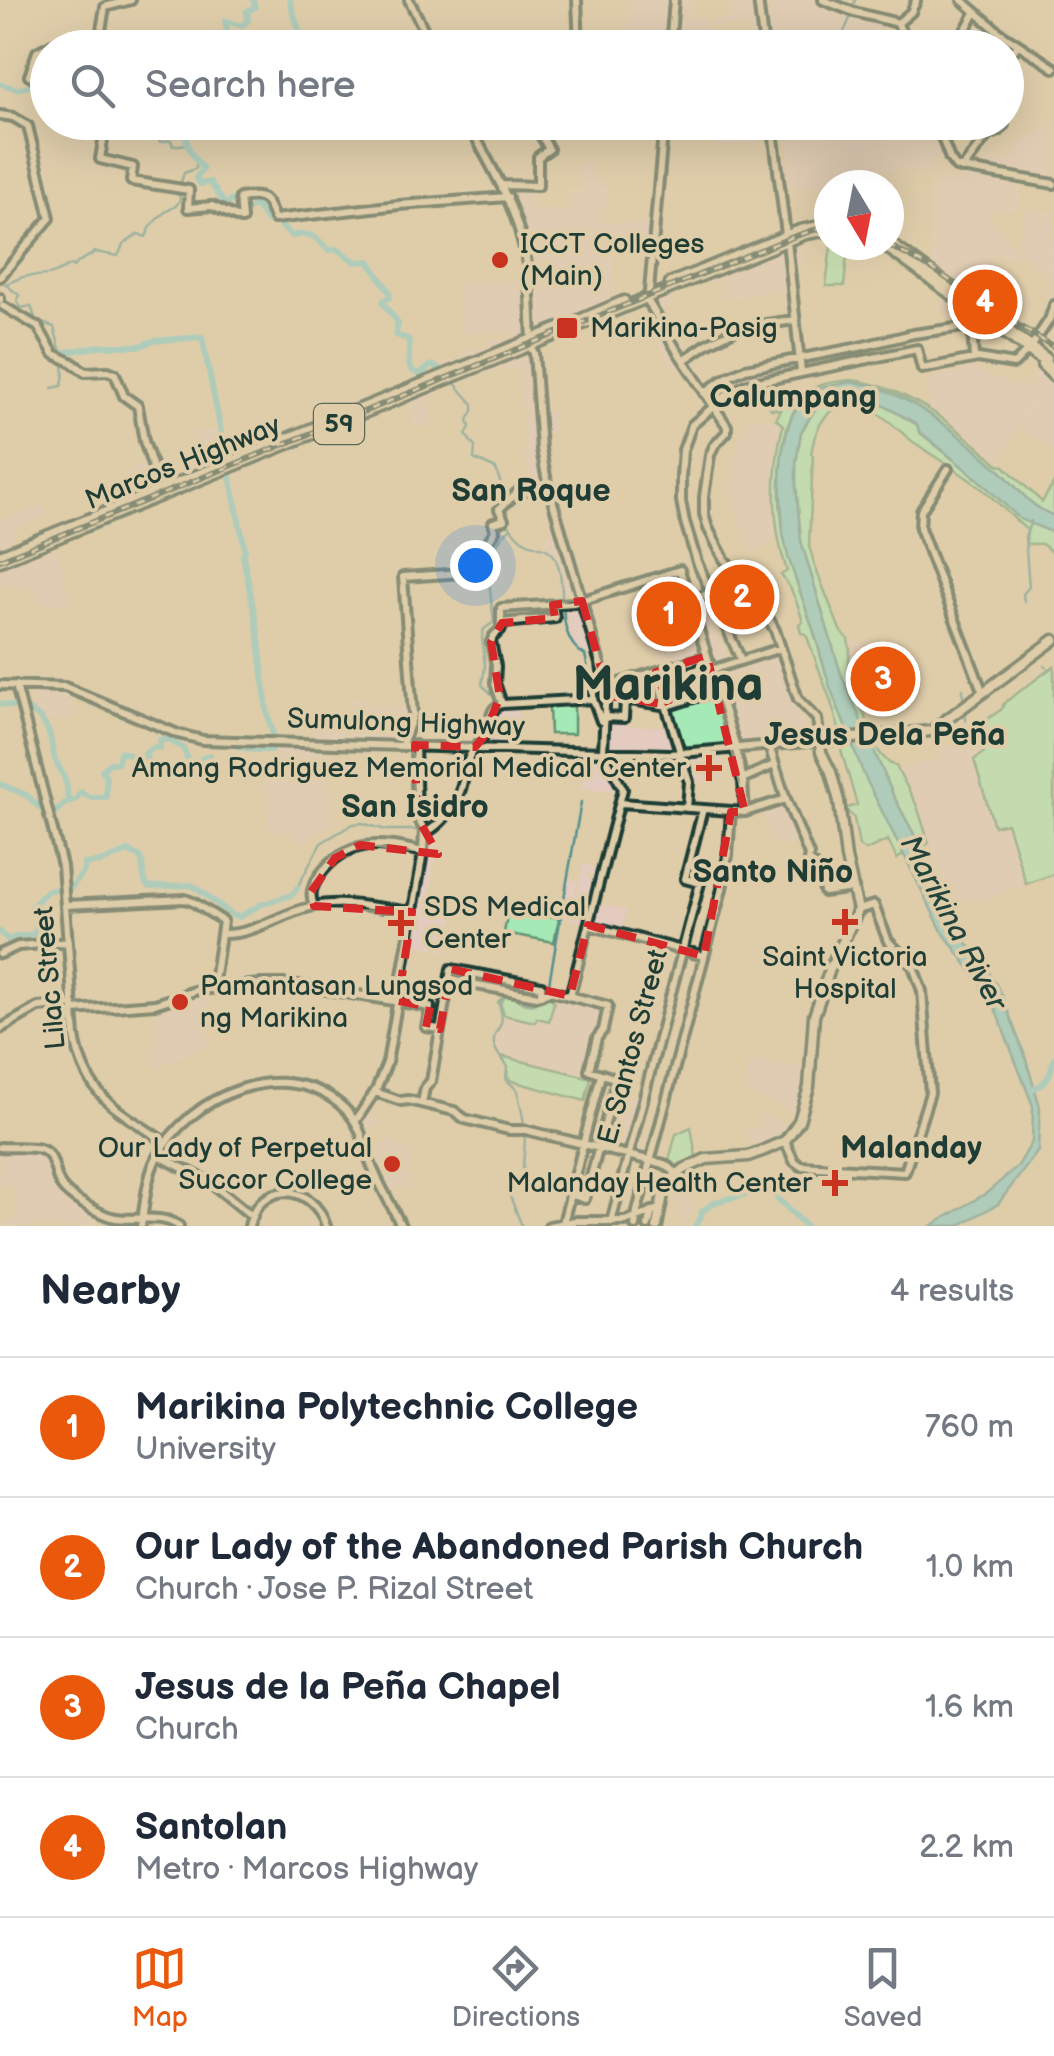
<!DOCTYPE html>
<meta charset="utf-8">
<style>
:root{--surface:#fff;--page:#f6f6f7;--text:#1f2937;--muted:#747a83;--line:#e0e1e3;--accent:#ea580c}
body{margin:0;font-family:"Balsamiq Sans",sans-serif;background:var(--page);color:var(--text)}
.compass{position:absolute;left:814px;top:170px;width:90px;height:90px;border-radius:50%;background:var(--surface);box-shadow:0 10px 40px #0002;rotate:170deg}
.you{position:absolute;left:475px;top:565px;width:35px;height:35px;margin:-25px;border:8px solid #fff;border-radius:50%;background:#1a73e8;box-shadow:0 0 0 15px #1a73e833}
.badge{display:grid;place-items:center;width:65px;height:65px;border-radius:50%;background:var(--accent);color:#fff;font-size:32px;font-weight:700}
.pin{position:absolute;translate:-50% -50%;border:5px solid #fff;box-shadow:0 2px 10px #0006}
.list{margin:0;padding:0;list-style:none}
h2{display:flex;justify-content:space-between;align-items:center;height:130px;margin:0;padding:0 40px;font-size:42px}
h2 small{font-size:32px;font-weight:400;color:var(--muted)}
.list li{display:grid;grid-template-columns:65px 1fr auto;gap:30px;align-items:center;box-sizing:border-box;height:140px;padding:0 40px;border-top:2px solid var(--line)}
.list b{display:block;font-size:38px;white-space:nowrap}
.list p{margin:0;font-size:32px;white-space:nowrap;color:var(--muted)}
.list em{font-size:32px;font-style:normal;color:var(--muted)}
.icon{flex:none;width:55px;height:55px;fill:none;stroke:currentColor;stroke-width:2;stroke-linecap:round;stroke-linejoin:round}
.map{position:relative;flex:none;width:1054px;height:1226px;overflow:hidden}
.search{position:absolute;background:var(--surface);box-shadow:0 10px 40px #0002;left:30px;right:30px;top:30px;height:110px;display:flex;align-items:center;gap:25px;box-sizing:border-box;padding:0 35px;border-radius:55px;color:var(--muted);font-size:38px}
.sheet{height:690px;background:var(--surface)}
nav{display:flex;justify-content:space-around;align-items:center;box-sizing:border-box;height:140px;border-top:2px solid var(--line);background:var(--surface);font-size:28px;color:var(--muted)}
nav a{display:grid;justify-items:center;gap:5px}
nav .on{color:var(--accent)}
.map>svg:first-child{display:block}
</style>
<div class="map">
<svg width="1054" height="1226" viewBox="0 0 1054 1226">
<rect width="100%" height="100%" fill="#dfcdaa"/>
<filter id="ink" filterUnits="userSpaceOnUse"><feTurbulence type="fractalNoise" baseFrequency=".01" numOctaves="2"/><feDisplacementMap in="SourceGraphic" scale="20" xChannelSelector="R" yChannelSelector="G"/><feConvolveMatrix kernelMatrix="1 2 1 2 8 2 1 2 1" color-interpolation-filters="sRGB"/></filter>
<g filter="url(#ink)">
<path fill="#e3cbbf" d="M630,0H669L665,47L625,48Z
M675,0H690L688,19L704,17L706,47L672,48Z
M756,0L761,39L753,40L751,29L758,28H748L747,24L711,26V22L731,17L730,2Z
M772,0H821L882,22L870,47H766L765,33Z
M711,123H759L760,142L711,148Z
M844,123H934L946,154L931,157L934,171L848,168V185H829V188L786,187L790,136L843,138Z
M1054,124V182L985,170L984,162L1017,157L1012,147Z
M591,161L593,178H602L605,189H607L608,206L602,207L603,223H648L655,225L654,227H649V240L611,245L615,301L541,332L537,329L533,277L550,274L549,259L530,261L529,253L548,251V245H538L537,238H525L517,214L519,212L518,193H532L531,209H569L570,192L580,191L577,166Z
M964,170L1017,179L1021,188L1019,208L986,213L1017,250L1026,208L1054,214L1052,308L1046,305L1050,292L1048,279L1040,269L1019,252L1017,257L998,254L988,257L987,277H964L961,281L932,265V184L946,177L960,189V180Z
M800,240L803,264L797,265L808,381L803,383L801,378L790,380V383H787L783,381L770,385H761L734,403L732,400L728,402L719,414L713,405L707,409L698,398L705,392L686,364L676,371L647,325L648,303L672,292L674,304L660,310L676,339L684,343L698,364V372L712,396L723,385L725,387L741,376L743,377L757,371L794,365L783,291L722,299V282H706V278Z
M527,281L531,337L445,371L444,362L463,361V356L466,355L465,349L489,348L488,340L514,338L513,332L460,334L459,283Z
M944,294L991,329V337L987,338L988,351H985V346H982L980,337H974L968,317L944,318Z
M542,347L541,411H554L555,433L542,434L550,483L578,600L575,589L559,593L556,563L544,545L546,537L552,533L539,481H531L523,450L525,449L519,369L482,372L481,370Z
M1039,364L1054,380V453L1019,428L1035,394L999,466L975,443L931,410L925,382L928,379L972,367L1013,385H1027L1034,391V374Z
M436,389L437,395L427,398L433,424L415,428L408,400Z
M768,419L775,420L782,425L774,477L778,536L750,552L729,491L736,448L746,423L749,420Z
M219,429L226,460L204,469L194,433Z
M146,464L155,488L119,503L114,494L126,487L120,476Z
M45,504L48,515L13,529L15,537L12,538L14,545L0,551V520Z
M51,546V550L58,553L70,600L48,606L47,602L40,603L35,586L20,588L17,581L0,586V568L38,553Z
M676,572L689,610H691L705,655L663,669L639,585Z
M704,601L730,660L713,666L694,606Z
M580,604L596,653L588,655L573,644L569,628L566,606Z
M848,639L876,650L872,676H850L848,669L850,649Z
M772,651L778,654L808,739L738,746L715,671Z
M681,666L691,698L669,704L659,672Z
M42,688L60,689L62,695H69L75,713L68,719L45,721L36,712L32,699L22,702L21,699L31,697L30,694L40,692Z
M352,699L370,700V707H411L412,713L402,742L350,739L349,741L312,740L314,719L350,721Z
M519,706L517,746L482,745L491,729L496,709L499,707Z
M986,717L984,752L994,825L1007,822L1026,884L982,902L968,898L953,904L917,806L898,772L921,762L939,759V751Z
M626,719L627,726L669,727V731H673L677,751L606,749L607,720Z
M275,744L325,745L332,825L315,833L312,837V840L296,842L294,833H270L262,767L276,765V758H281V753H275Z
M721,754L725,777L702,781L696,778L691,756Z
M582,755H597L601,758L620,789L619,791L582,788V774L577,759Z
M781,801L797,842L783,846H778L772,840L762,808Z
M439,827L430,894L456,900L447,951L409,944L406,958L413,959L412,966L405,965L389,1063L377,1092L363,1115L385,1124L361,1129L355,1119L372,1094L384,1069L399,986L392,984L393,979H400L407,928L393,926L396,912L409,914L424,832L427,835Z
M583,864L599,868L597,875L586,874V877L596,880L585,923L563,917L569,879L578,881L575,894L577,895Z
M599,903L626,910L620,932L592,924L597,904Z
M205,991L206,998L210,999L207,1026L208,1047L182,1055L153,1071L156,1006Z
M549,993L607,1007L587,1068L592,1074L591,1078L501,1056L495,1048L494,1039L501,1028L504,1015L534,1022Z
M749,1060L807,1067V1089L798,1119L786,1109L745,1093Z
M614,1092L642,1100L629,1146L602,1140Z
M762,1114L792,1127L788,1134L780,1132L775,1137L778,1142L772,1145L770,1142L758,1151L757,1144H750L746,1130L755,1126L757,1131Z
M385,1134L390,1135L389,1142L413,1149L408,1170V1176L411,1178L405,1188L386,1187L372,1159L370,1146L386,1144Z
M13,1149L16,1153L20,1149L37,1150L45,1154L52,1162L61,1190L98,1214L93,1226H0V1222L18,1218L13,1187H0V1150Z
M679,1176L682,1181L688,1177L692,1184L686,1188L695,1206L693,1213L682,1225L672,1190L675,1189L673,1184Z"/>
<path fill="#a5eab6" stroke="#629475" stroke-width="2.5" d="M831,245H848L844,286H826Z
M851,380C908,386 958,428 999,465L1004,466L1042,502L1054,483V516C1025,504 1019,487 997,468C964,437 908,392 863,383C850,380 839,385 826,388C819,390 811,391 805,396C776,423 777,499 784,535C790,568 803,598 813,629C818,644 821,659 826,673C847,736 873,796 904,854L897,859L888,840L866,850L859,846L854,818L846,810L847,808L857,805L841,750L846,744L845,736L840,732L830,699L806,634L801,633L799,624L803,622C798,606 793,588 781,575L787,571C771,524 772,473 783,425L776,419L781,410L771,409L770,407L792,404C807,386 828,382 851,380Z
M852,397L883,405L917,425L919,432L979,480L1020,519L1054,533V554L1042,544H1026L1027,530C1013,519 1001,505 987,493C965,474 940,461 916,444C903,435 893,423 880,415C840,390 817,414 811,454L813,455L809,546L816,569L840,630L848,639L850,649L848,669L873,739L879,752L889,763L896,766L917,806L929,843L921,847L893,795L841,674L801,541L796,485V463L801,432L818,405L827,400Z
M1054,666V874L1026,884L1007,823L994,826L974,760L984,752L986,720L1002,709L1004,703Z
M713,694L714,697L717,696L733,747L682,750L670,709Z
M574,705V734H550L549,706Z
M508,909L559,918L554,942L504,933Z
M508,993L515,995C524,1010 538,1004 548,995L554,1002L549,1021L537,1018L535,1022L504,1015L500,1003Z
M501,1056L591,1078L585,1101L512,1081L507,1077L508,1067Z
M691,1127L696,1156L676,1168L668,1164L676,1134Z"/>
<path fill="#77c8ce" stroke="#549090" stroke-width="2.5" d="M851,382C898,385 961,435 996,467C1018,487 1025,504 1054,516V533L1020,519L979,480L919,431L917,424L883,405L867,399L852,397L827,400L814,410L801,432L796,463V485L801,541L841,674L893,795L933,870L968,944L984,964L1001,993L1025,1056L1040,1107L1038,1151L998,1204L958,1226H931L988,1192L1018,1166L1032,1142L1033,1106L991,998L942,931L864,775L830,687L814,632L788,557L783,533L780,480L782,453L789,424L793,414L808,393L815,389Z"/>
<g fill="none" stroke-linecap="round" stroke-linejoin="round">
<path stroke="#549090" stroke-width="2.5" d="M837,48L851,16L855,0
M36,85L46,90L48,93
M61,122L72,124L73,130C87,138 102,129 116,136L123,130L125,122
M139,122L154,132L160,142L171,140L173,146L186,144
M515,122L526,126L530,122
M180,185L184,173L195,169L197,163
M452,380L473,404V411L468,420L470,427L466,435L475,447L474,459L496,469L502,488L499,507
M52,388L62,386L64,373L62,356L54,327L36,321L31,306L21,308L17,301L19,295L5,284C12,283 20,276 29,276C49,276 51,276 71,265L73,267C81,258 87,259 95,252L118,256L123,245L138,234L146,237C149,228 156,219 164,213C172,207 176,209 180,199L178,192
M506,519C510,527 517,538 526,542C539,549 551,545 557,562C568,590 554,639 585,655L592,687
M1024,601L1023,594L1029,587L1025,537L1031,521
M1044,666L1049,669
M963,689V703
M966,710V721
M488,715L489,710L496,703L492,694L482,685L485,666L482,637L484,629L494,622C490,588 480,554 510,529
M441,818L459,785L461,776
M297,888L321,843L353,824L362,823L386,830H423
M548,989L581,802
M508,992L498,1002C509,1031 492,1026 494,1044C495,1052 503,1060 507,1067L506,1079L518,1091C519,1103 523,1113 524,1125C527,1143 522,1160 523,1177L515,1186H509L507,1189L522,1226
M515,994L518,999L533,1004L545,996
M147,1212L172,1215
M128,1226L129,1222"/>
<path stroke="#77c8ce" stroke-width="5" d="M0,84L18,89L36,85"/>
<path stroke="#77c8ce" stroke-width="6" d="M290,0C293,17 300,31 306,48
M216,48L227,29L225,21C235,21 239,31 248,20L247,11L255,7L253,0
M203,122L199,129L187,131C183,144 195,159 203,169L196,178L201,184L210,182L224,203H228L232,200L241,201L245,208L248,209L256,205L267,221L279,224L292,236C311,232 315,235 328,250L337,249L356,262L369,261L390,293L389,298L384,300L383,303L398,323L396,335L408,339C413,352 401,371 421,374L431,365L443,371
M61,353L101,346H141L152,341L202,337L245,550L243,556L258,632L267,711L274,738
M0,704C23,707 42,710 50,736C52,743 52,751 55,759C61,773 69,781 67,796L71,801
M239,747L256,750
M259,750H272
M0,784L26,795L48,815L52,816L65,803L76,799L81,792L90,797H106V777L102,770L110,763H118L120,752L129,754L142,764L147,759L145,753L155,747L160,748V740H169L183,748L190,764L210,755
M144,878L146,884L150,887L192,885L232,915L239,917L262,904L292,895L297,888
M0,932L9,941L14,937L35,934L38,920L31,908C51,886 43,891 71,888L84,871V864L101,862L128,851L141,857L144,877
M1032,1089C1048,1084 1051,1073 1054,1058
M695,1226L701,1218L702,1211L716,1202L764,1189L770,1191L806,1226"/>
<defs>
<path id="secondary" d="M409,0L433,48
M577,0L579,48
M758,0L764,48
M823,0L854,12L898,23
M962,0L999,32L1054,68
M898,23L911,12L916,1
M898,23L907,48
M98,48L105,7L131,0
M670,48L674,0
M955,48L975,13
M1006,64L1007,59L1018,45
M48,83L29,76L37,52L52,44L77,48
M0,115L13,117L28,126L50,218L0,277
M106,122L100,159L133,167L131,181L189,190L188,208L212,206L241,219
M468,122C486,159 511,197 521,237C531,270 530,305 532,339
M772,122L786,235
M936,122L950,159L956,167L1054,184
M962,169L987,136L999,131L1004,125L1001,122
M502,185L538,186V157L549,149L533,122
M242,219L240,198C263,194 267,197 274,219L399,205L508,197
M787,241L801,372
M649,291L664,122
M0,298V300
M3,306L38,327L54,354L71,362L85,372L108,371L115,374L124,396L138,406L144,441L154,471L159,474L165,488
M530,346L534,353L541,449L547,482L606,684L603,752L623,789L570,996
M1031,347L1049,320L1054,305
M684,360L707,344L738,328L795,320
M704,393L724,379L745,369L859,347L913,334L970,326L972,328L974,358
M948,469L921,511L920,528L983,693
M154,471L152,477L157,491
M690,603L739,576
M502,623L555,618L553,605
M741,660L697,562L685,522L681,501V477L683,450L692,425L728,394L748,384L917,349L922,369L978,358L1014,364L1027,351
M711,670L781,648
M656,672L689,782L687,808
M0,685L65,687L178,734L203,740L669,754L820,741L817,719L798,699L775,630L760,603L724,559L708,528L704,514V497L710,455L714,446L727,432V426L676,349L646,298
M16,685L62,866L75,1036C85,1098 119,1110 166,1143
M502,704L495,683L496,666L491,642L493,637L501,629V608L574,603L680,570L734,741L743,781L745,812
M502,704L593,699
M604,717L624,718L625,699L668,706L718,690
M601,721L593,699V689L609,686L707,656
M402,745L413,715L403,577L478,572V558L495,531L493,523L504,520L499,509L519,491L548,486
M769,746L786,799L809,855L808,860L820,871L824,892L854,888
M742,779L774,765
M621,803L745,812L786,799
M425,833C441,825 455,807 461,789C464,779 465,768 469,757C474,747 483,740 487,730C493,718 488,709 502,704
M66,905L185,899L193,902L223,921L213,988
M314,906C309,894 312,887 319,876C347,837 381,842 423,852
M588,925L704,956
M221,934C255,935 279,914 310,907C342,899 380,908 412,912
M0,954L18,946L68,942
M449,980L537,996L550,991L608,1006L603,1030L597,1038L589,1070L617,1079L585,1199L569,1194
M73,1010L155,1004L198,990L261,984H291L430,1007L426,1027L440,1029
M0,1029L38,1007L73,1004
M375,1092L401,1101L408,1100L454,1111L465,1119L509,1130H526L664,1164L678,1174
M422,1103L425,1088L431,1081L451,969L541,986V995
M355,1122L376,1090L387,1063L423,852L424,829L417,817L415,745
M785,1141L794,1161L801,1166L905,1172L930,1093L922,991L913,966L888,941L874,905L858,910
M0,1147C12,1148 28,1146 40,1149C58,1155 52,1176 63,1188C72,1199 90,1208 103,1214C128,1226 155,1210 179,1226
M158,1155L211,1183L253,1217
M611,1222L700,883L685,879L703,809
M563,1223L601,1075
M141,1226C145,1204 146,1179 156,1159C188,1095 287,1053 345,1109C362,1126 363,1143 371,1164C379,1185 392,1205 401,1226
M249,1226C259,1180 313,1182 326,1226
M549,1226L575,1221H625L659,1209
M635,1226L637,1211L722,889L728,855L731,811
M648,1226L652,1211"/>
<path id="primary" d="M889,242L1046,358
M883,245L1054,369
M670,283L800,230L829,224
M577,321L624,301
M1042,365L1054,377
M0,555L564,326
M0,561L787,241L806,234L829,230
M820,741L931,731L1054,640
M657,1226L663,1194L672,1179L684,1169L706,1159L748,1156L762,1151L785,1141L799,1121L809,1087L814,1016L830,969L858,910L846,858L839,801L831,772L821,752L820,741"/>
</defs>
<use href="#secondary" stroke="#1f3d34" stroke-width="14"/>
<use href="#primary" stroke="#1f3d34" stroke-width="15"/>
<use href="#secondary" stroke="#dfcdaa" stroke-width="6"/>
<use href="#primary" stroke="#dfcdaa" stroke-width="8"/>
<defs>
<path id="rail" d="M888,245L933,269L999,314L1054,347
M0,560L790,238L814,230L829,228"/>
</defs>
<use href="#rail" stroke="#1f3d34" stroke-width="6"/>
<use href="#rail" stroke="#dfcdaa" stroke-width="2.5" stroke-dasharray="8" stroke-linecap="butt"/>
</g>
</g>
<path d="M0 0H1054V1226H0ZM582,601L609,696L669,705L656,672L707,656L745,812H731L704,956L588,925L570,996L451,969L440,1029L426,1027L430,1007L398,1001L412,912L314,906L311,892L335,858L360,845L438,854L417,817L415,745L475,747L483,738L500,697L491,642L502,623L555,618L553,605Z" fill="#dfcdaa" fill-opacity=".55" fill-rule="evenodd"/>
<path fill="none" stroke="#d62828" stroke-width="8" stroke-dasharray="20 12" stroke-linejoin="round" d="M582,601L609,696L669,705L656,672L707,656L745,812H731L704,956L588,925L570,996L451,969L440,1029L426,1027L430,1007L398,1001L412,912L314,906L311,892L335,858L360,845L438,854L417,817L415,745L475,747L483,738L500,697L491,642L502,623L555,618L553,605Z"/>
<g fill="#c8321e" stroke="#dfcdaa" stroke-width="4">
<circle cx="500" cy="260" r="10"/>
<rect x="555" y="316" width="24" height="24" rx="5"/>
<path d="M704 753h10v10h10v10h-10v10h-10v-10h-10v-10h10z"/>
<path d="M840 907h10v10h10v10h-10v10h-10v-10h-10v-10h10z"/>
<path d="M396 908h10v10h10v10h-10v10h-10v-10h-10v-10h10z"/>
<circle cx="180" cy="1002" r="10"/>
<circle cx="392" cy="1164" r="10"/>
<path d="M830 1168h10v10h10v10h-10v10h-10v-10h-10v-10h10z"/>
</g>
<g text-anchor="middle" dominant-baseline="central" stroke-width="8" stroke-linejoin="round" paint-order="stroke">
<rect fill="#dfcdaa" stroke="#596857" stroke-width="2.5" x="314" y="404" width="50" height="40" rx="8"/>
<g font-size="25" font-weight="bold" fill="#1f3d34">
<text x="339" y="424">59</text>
</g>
<g font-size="28" fill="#1f3d34" stroke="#dfcdaa" text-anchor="start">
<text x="520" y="244">ICCT Colleges<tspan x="520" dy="32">(Main)</tspan></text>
<text x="590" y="328">Marikina-Pasig</text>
<text x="686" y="768" text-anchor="end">Amang Rodriguez Memorial Medical Center</text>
<text x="424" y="907">SDS Medical<tspan x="424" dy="32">Center</tspan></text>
<text x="845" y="957" text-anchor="middle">Saint Victoria<tspan x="845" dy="32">Hospital</tspan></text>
<text x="200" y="986">Pamantasan Lungsod<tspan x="200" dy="32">ng Marikina</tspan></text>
<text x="372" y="1148" text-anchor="end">Our Lady of Perpetual<tspan x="372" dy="32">Succor College</tspan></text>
<text x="812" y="1183" text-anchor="end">Malanday Health Center</text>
</g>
<g font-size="28" fill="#1f3d34" stroke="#dfcdaa">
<text transform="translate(183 463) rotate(-22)">Marcos Highway</text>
<text transform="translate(406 723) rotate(2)">Sumulong Highway</text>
<text transform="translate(50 978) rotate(-95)">Lilac Street</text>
<text transform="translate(633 1047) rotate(-75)">E. Santos Street</text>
</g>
<g font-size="30" font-style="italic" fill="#23443c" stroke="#dfcdaa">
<text transform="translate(953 923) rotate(62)">Marikina River</text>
</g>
<g font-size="32" font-weight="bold" fill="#1f3d34" stroke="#dfcdaa">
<text x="793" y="397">Calumpang</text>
<text x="531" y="491">San Roque</text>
<text x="885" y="735">Jesus Dela Peña</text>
<text x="415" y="807">San Isidro</text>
<text x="773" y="872">Santo Niño</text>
<text x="911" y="1148">Malanday</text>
</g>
<g font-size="48" font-weight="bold" fill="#1f3d34" stroke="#dfcdaa">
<text x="668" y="685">Marikina</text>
</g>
</g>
</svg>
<svg class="compass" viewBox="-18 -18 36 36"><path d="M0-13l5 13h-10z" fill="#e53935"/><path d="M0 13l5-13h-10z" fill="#747a83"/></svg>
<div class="you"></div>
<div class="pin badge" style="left:669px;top:614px">1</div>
<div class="pin badge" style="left:742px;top:597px">2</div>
<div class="pin badge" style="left:883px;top:679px">3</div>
<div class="pin badge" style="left:985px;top:302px">4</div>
<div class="search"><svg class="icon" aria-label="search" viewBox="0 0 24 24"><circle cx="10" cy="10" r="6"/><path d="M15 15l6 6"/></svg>Search here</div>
</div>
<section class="sheet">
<h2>Nearby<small>4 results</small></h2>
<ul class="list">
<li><span class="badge">1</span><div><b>Marikina Polytechnic College</b><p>University</p></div><em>760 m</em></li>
<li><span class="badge">2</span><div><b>Our Lady of the Abandoned Parish Church</b><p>Church · Jose P. Rizal Street</p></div><em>1.0 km</em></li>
<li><span class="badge">3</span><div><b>Jesus de la Peña Chapel</b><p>Church</p></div><em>1.6 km</em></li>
<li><span class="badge">4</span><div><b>Santolan</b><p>Metro · Marcos Highway</p></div><em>2.2 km</em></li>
</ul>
</section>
<nav>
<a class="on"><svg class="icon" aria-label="map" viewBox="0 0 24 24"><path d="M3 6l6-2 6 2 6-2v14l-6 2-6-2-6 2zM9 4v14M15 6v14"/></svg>Map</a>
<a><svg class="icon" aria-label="directions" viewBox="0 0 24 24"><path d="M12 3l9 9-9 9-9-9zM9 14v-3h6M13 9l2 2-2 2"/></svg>Directions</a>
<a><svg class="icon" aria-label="saved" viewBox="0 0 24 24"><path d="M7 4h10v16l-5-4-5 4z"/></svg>Saved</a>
</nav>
